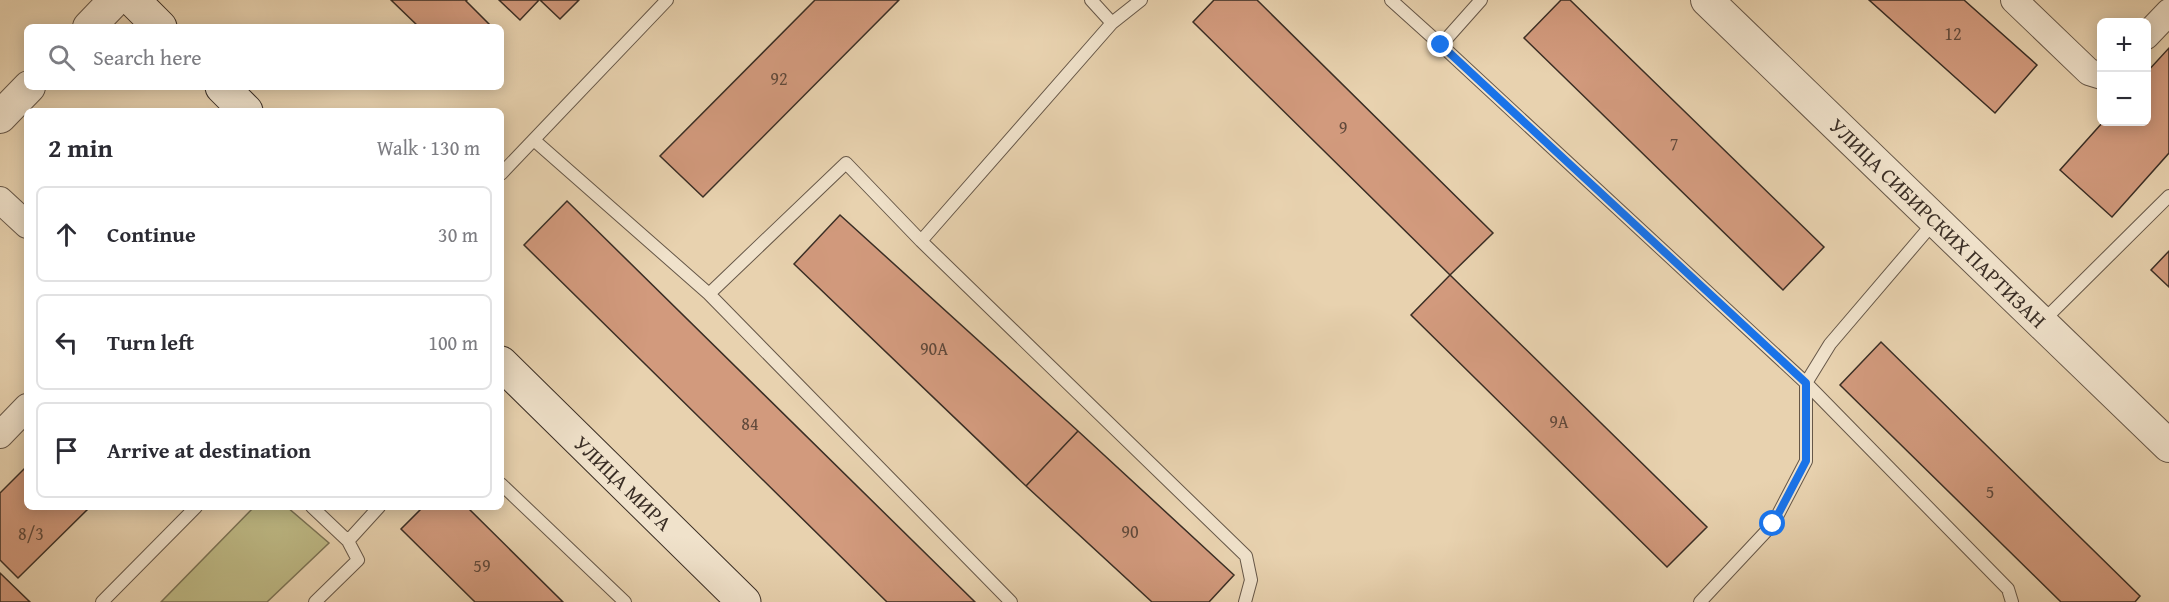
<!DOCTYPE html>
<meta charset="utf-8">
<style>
:root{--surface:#fff;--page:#f2f2f3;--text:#2b2b33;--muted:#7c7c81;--line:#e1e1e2}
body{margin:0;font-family:"Gentium Book Plus",serif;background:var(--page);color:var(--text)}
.controls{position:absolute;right:18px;top:18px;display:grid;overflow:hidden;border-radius:9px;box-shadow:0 3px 15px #0003}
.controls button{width:54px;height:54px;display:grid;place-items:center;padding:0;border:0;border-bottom:2px solid var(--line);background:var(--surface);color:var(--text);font:30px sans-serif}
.stop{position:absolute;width:18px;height:18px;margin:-14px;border:4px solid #1a73e8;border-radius:50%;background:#fff}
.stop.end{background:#1a73e8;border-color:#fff;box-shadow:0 2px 6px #0008}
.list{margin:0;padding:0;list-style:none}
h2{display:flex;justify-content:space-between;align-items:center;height:78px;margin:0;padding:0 24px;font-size:26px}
h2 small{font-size:20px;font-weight:400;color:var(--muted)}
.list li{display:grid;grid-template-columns:39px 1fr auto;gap:18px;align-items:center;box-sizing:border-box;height:96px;margin:0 12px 12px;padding:0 12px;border:2px solid var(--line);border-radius:9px}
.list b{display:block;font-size:22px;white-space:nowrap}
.list em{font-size:20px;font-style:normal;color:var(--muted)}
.icon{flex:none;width:33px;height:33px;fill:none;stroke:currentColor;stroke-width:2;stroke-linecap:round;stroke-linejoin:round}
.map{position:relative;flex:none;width:2169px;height:602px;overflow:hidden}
.search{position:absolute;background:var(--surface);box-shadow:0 3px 15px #0003;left:24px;top:24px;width:480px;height:66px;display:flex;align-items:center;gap:15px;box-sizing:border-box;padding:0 21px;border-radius:9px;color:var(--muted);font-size:22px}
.panel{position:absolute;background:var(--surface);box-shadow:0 3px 15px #0003;left:24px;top:108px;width:480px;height:402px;border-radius:9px}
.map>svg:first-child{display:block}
</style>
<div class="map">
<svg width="2169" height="602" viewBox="0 0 2169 602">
<rect width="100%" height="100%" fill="#e8d2af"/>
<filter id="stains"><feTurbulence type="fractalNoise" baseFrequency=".00333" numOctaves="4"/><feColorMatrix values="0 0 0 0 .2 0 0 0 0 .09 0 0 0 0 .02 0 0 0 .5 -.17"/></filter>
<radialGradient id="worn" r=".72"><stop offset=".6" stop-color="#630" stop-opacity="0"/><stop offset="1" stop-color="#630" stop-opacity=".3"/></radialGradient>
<path fill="#beba86" stroke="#7c7456" stroke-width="1.5" d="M254,507H287L329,543L267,602H161Z"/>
<path fill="#d29a7d" stroke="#3a2e25" stroke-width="1.5" d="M391,0H467L466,1L492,27H419Z
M499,0H539L520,20Z
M540,0H579L560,19Z
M815,0H899L703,197L660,156Z
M1214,0H1257L1493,233L1450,275L1193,22Z
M1561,0H1570L1824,247L1783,290L1524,38Z
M1869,0H1964L2037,65L1995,113Z
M2169,48V153L2112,217L2060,170L2103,122H2146V73Z
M567,201L975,602H887L524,245Z
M840,215L1078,431L1026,486L794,264Z
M2169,251V287L2151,270Z
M1450,275L1707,527L1667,567L1411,315Z
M1881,342L2140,596L2135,602H2061L1840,385Z
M1078,431L1234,575L1209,602H1152L1026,486Z
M27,466V507H90L18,578L0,560V493Z
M423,507H467L563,602H475L401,529Z
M0,573L30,602H0Z"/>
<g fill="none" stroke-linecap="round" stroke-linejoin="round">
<defs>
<path id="service" d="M1091,0L1112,23
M1141,0L1112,23L921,241L1246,556L1251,580L1245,602
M1391,0L1441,45L1481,0
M1441,45L1806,383L2008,589L2012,602
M535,141L709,294
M501,174L667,0
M921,241L846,163L709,294L1011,602
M2047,317L2169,196
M501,484L625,602
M312,507L348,541
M102,602L196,507
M315,602L358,560L348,541L379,507
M1700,602L1773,524L1806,461V383L1830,344L1935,221"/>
<path id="minor" d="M2014,0L2089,72L2102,76
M2146,36L2169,12
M0,200L27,225
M0,435L27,407"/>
<path id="tertiary" d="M1707,0L2169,446
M89,27L115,0
M0,117L29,87"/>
<path id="secondary" d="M133,0L160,27
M222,87L246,111
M501,363L744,602"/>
</defs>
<use href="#service" stroke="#665748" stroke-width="14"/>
<use href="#minor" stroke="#665748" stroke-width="28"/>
<use href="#tertiary" stroke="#665748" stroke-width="34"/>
<use href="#secondary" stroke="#3a2e25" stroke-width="35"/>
<use href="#service" stroke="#f0e2cb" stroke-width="12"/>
<use href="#minor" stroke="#f0e2cb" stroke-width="26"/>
<use href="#tertiary" stroke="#f0e2cb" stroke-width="32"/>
<use href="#secondary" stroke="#f0e2cb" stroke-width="33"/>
</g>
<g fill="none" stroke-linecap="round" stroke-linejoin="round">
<path stroke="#1a73e8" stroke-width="8" d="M1441,45L1806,383V461L1773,524"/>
</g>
<g text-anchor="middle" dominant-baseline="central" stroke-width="4.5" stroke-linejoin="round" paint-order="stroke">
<g font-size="18" fill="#60493b">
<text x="1953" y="33">12</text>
<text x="779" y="78">92</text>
<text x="1343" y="127">9</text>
<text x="1674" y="143">7</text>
<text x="934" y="348">90А</text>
<text x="1559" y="421">9А</text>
<text x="750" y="423">84</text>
<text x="1990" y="491">5</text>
<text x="1130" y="531">90</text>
<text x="31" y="533">8/3</text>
<text x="482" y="565">59</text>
</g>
<g font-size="21" fill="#3a2e25" stroke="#f0e2cb">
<text transform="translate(1938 223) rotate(44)">УЛИЦА СИБИРСКИХ ПАРТИЗАН</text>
<text transform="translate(623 483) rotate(44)">УЛИЦА МИРА</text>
</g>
</g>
<rect width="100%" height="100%" filter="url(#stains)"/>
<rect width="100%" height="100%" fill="url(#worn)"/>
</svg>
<div class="controls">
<button>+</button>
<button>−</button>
</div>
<div class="stop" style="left:1773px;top:524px"></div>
<div class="stop end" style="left:1441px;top:45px"></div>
<div class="search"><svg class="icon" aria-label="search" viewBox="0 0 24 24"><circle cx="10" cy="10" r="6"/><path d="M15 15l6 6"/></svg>Search here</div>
<section class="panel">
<h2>2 min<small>Walk · 130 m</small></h2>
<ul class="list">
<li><svg class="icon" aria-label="ahead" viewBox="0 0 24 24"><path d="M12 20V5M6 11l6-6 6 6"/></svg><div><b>Continue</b></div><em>30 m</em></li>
<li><svg class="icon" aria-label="left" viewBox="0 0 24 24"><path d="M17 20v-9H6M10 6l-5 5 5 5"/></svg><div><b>Turn left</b></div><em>100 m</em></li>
<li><svg class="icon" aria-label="arrive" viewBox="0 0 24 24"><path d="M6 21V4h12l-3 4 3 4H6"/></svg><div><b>Arrive at destination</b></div></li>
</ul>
</section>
</div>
